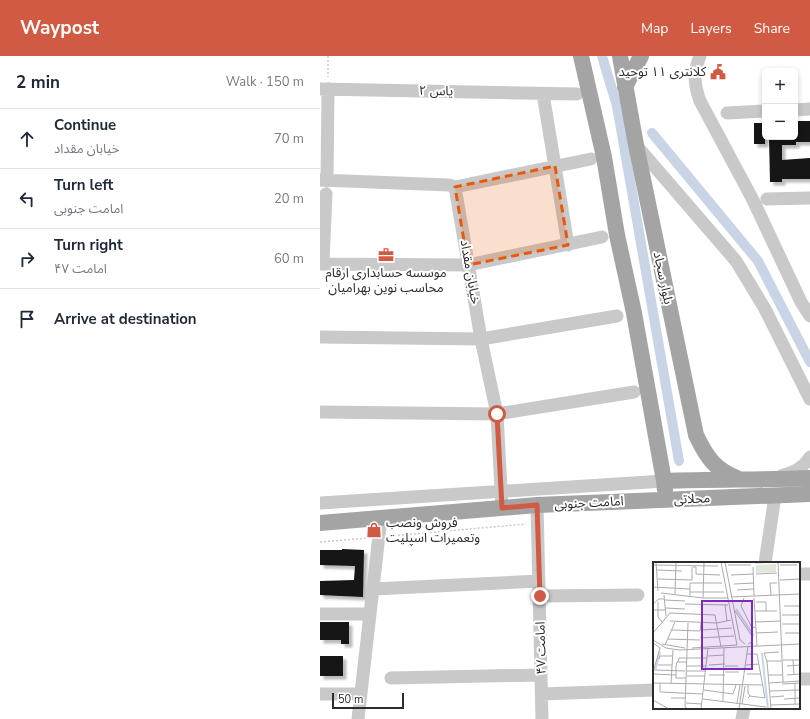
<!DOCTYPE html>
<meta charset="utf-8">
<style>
:root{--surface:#fff;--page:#f2f2f3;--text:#1f2937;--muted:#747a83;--line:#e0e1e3;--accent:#d05a42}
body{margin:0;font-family:"Nunito Sans","Noto Sans Arabic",sans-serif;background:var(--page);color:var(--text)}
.controls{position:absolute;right:12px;top:12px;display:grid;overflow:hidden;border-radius:6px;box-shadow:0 2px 6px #0003}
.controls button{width:36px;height:36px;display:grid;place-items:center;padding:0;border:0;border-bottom:1px solid var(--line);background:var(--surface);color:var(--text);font:20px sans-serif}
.scale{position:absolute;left:12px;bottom:10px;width:72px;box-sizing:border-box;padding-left:4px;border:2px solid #2c2c2c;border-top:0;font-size:11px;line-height:14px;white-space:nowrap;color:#2c2c2c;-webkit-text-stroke:3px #fff;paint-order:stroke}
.stop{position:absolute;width:12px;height:12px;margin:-9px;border:3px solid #d05a42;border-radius:50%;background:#fff}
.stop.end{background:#d05a42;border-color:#fff;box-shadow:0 1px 4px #0008}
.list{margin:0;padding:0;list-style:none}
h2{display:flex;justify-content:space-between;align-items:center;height:52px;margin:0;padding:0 16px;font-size:17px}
h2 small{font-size:13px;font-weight:400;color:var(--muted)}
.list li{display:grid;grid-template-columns:26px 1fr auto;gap:12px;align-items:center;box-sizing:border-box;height:60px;padding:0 16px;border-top:1px solid var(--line)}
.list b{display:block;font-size:15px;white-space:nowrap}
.list p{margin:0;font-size:13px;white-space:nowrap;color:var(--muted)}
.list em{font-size:13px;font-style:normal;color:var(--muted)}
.icon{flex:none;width:22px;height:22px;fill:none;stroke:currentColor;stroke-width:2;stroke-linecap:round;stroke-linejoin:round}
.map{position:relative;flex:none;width:490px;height:663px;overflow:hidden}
header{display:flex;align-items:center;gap:24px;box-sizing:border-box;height:56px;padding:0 20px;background:var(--accent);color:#fff}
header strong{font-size:19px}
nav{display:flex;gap:22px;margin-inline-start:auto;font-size:14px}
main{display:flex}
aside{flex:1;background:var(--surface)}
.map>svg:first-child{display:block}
</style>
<header>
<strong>Waypost</strong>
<nav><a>Map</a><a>Layers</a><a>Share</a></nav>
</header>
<main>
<aside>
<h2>2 min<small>Walk · 150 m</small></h2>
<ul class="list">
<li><svg class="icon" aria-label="ahead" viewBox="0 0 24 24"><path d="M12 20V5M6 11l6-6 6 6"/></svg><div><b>Continue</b><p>خیابان مقداد</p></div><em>70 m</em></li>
<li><svg class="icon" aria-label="left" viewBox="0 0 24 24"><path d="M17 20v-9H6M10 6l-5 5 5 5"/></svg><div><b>Turn left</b><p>امامت جنوبی</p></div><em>20 m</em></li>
<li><svg class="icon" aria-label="right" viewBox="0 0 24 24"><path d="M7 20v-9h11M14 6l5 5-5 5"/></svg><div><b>Turn right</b><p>امامت ۴۷</p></div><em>60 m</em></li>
<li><svg class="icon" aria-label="arrive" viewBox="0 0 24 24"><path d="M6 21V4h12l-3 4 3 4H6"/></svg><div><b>Arrive at destination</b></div></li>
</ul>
</aside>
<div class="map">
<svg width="490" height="663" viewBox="0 0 490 663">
<defs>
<filter id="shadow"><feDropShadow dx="3.5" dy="3.5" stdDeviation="1" flood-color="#0004"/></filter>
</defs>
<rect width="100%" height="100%" fill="#fff"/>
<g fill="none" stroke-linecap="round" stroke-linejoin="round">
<path stroke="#c9d4e6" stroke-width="10" d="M282,0L297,50L359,405
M332,77L438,205L490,306"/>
</g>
<path fill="#131313" filter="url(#shadow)" d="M478,65H490V86H476V89H462V104L490,102V123H462V126H450L449,81H475V67H478Z
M434,67H445V88H434Z
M22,493L44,494L43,541L0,539V525L34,524L35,510L0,509V494H22Z
M0,566H29V588H21V584H0Z
M0,600H23V620H0Z"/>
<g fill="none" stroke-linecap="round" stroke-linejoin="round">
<path stroke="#c9c9c9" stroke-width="1.5" stroke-dasharray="2 2" stroke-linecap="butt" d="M8,0V21
M70,480L206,468
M0,486L48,482"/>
<path stroke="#c9c9c9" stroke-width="13" d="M380,0C373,17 374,28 380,45L433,144L481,246L490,260
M0,33L257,38
M223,38L248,189
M475,54L490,53
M407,57L445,55
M316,89L416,205L445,253L490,343
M0,124L129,129L135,131L161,283L177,358L182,452
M7,125L8,33
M135,131L271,103
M447,143L490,142
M3,207L6,138
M0,208L148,209L282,181
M0,281L161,283L297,260
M0,356L177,358L314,336
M461,420C474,416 482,413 490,401
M0,447L344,425
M217,449L222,663
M445,507L455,440
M479,518H490
M53,533L219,525
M219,540L318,539
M0,558H50
M71,622L221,619
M479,623H490
M0,638H41
M222,638L334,634
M38,663L61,462
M422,663L424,652"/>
<path stroke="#a4a4a4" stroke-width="16" d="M261,0L284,101L297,179L314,257L344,425
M300,0L316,89L376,379C387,402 395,414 419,423
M305,31L321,0
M345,434L344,425C393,423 441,424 490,422
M0,467L217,449L490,438"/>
</g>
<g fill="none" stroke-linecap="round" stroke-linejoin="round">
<path stroke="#d05a42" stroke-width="5" d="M177,358L182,452L217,449L220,540"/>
</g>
<path fill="#e8590c" fill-opacity="0.2" stroke="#e8590c" stroke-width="3" stroke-dasharray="8 5" stroke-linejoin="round" d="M235,110L248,189L148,209L135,131Z"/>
<defs>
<symbol id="civic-bare" viewBox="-9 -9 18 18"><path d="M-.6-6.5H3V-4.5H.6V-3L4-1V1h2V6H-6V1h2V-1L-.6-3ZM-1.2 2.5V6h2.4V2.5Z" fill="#d05a42" stroke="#fff" stroke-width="2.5" paint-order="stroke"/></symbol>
<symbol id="office-bare" viewBox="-9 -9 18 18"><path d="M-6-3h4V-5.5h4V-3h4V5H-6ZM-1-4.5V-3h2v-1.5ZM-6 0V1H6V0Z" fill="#d05a42" stroke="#fff" stroke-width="2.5" paint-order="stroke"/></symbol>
<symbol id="shop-bare" viewBox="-9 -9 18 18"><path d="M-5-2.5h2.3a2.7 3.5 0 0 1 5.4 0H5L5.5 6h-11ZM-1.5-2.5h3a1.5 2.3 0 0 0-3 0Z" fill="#d05a42" stroke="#fff" stroke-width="2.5" paint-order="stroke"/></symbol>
</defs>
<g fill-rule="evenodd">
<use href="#civic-bare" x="387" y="5" width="22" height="22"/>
<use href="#office-bare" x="55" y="188" width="22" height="22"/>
<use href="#shop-bare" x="43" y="463" width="22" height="22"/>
</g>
<g text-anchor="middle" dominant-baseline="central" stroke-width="4" stroke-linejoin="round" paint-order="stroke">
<g font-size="13" fill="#2c2c2c" stroke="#fff" text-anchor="end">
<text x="386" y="16">کلانتری ۱۱ توحید</text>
<text x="66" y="217" text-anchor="middle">موسسه حسابداری ارقام<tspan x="66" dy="15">محاسب نوین بهرامیان</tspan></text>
<text x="66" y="467" text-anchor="start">فروش ونصب<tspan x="66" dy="15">وتعمیرات اسپلیت</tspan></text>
</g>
<g font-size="13" fill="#2c2c2c" stroke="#fff">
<text transform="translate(116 35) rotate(1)">یاس ۲</text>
<text transform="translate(150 216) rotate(80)">خیابان مقداد</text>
<text transform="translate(343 222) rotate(78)">بلوار سجاد</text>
<text transform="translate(372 443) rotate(-2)">محلاتی</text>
<text transform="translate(269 447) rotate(-3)">امامت جنوبی</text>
<text transform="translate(221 592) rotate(-91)">امامت ۴۷</text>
</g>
</g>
<g transform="translate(333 506)">
<rect width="147" height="147" fill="#fff"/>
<path d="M123,2V10L103,11V3Z" fill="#dfe8db"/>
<path fill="none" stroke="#c9d4e6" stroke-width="2" d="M83,47L101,74M109,91L115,147M2,109L7,90"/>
<path fill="none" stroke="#ababab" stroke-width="1" d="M3,0L5,29M68,0L84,83M72,0L87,78L92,82M125,0L130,120M102,1L125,0M0,3L65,4M75,3H98M127,3H144M40,5H43V12L67,13M100,5L101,34M4,8L29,9M103,12L124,11M78,13L100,12M5,17L39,18M39,18V5M127,18L147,17M81,22L101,21M0,25L37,27M84,28L101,27M37,30H71M8,31L50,36H75M22,32L23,0M11,33L13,54M118,33L117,21H124M37,34V21H69M78,35L147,32M50,36L51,0M91,36L88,44L99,66L102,65M101,36L104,84M12,38L32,39M5,40V55L9,60M103,40H113V49M0,42L6,37H11M32,42L75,43M72,43L74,59M131,44H147M13,46L32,47M0,48H13M82,49L99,74V80L95,82M102,49H124M129,53H147M17,59L64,61L78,58M102,60L128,59M35,61L32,145L35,147M129,62H147M19,68L47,69L48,61M48,68L79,66M0,71L17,51L62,53L68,85M103,71L125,70M132,71H147M47,76L81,74M15,77L47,78M0,78L13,86L26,88L147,82M0,81L7,86L0,110M9,82L32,86M12,83L22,60M39,86L84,83M94,92H104L112,136L97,134M55,94L71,93M6,97L7,94H19M130,98H147M140,98L141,112M114,99H129M25,100L26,96H54M5,103H19M56,103L72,102M93,103L106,102M34,104H53M72,104H85M134,104L147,103M3,108L32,109M34,109H53M72,110H86M0,112L23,113M94,112H108M56,113H72M115,113H129M134,113L147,112M34,114H52M33,116H23V104L24,100H34M0,121L110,123M7,121V130L50,132M18,121L20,88M116,121L147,119M142,121V142M129,122L147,121M51,128L80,132L83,123M117,129L147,128M118,135L131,134M18,136H33M95,136L97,134L95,131V123M50,137L113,145M131,137L147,136M0,138L16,147M70,139L71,86M33,141L49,142M84,141L87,123M89,142L92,124M118,143L147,142M48,147L55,86M86,147L95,84M118,147L114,99L111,91L126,90"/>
<path fill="#7b2cbf" fill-opacity="0.15" stroke="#7b2cbf" stroke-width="2" d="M49,39H99V107H49Z"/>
<rect width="147" height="147" fill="none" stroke="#2c2c2c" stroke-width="2"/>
</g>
</svg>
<div class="controls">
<button>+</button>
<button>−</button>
</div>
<div class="scale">50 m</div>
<div class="stop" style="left:177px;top:358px"></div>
<div class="stop end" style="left:220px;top:540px"></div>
</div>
</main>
